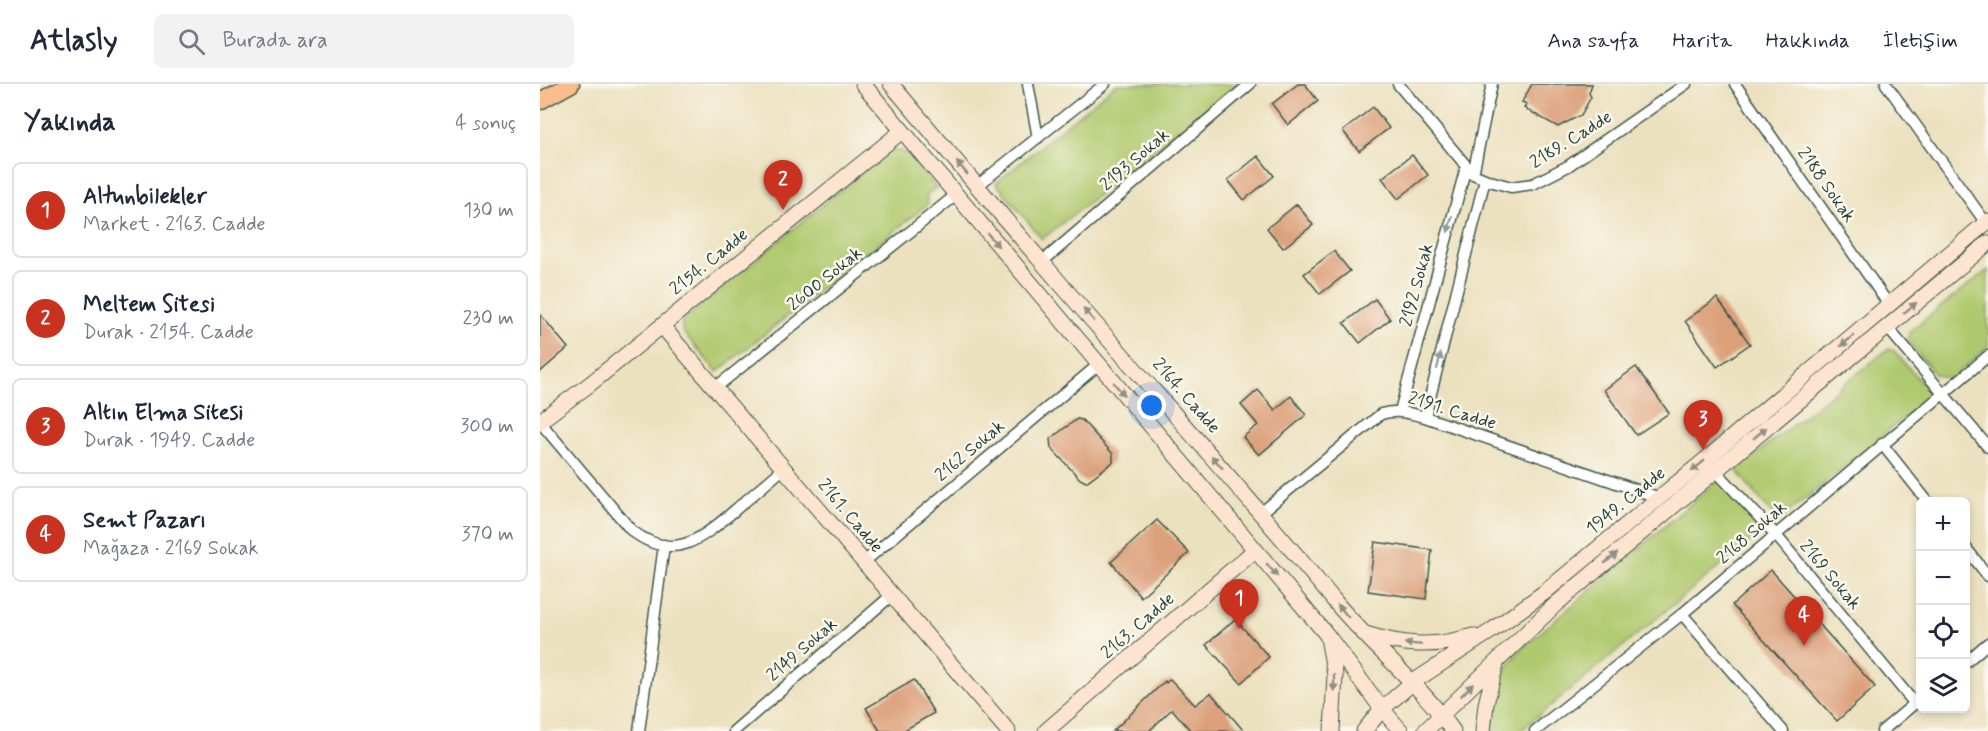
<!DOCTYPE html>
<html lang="tr">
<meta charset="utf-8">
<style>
:root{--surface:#fff;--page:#f2f2f3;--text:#1f2937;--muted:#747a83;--line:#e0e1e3;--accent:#c8321e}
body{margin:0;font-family:Mynerve,sans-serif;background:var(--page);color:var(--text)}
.controls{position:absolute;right:18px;bottom:18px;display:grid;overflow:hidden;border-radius:9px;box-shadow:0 3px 9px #0003}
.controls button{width:54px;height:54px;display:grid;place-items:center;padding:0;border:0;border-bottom:2px solid var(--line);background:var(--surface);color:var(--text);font:30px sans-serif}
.you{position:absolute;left:612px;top:322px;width:21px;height:21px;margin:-15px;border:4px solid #fff;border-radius:50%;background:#1a73e8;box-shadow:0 0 0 9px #1a73e833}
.badge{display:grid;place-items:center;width:39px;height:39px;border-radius:50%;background:var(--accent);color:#fff;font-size:20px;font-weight:700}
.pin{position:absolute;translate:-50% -50px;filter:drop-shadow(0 2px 3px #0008)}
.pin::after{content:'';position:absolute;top:32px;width:21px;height:18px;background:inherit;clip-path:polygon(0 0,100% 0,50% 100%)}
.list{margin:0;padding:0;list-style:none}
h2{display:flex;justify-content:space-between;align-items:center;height:78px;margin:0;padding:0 24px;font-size:26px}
h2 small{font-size:20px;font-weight:400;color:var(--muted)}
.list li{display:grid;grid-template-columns:39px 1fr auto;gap:18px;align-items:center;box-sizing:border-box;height:96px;margin:0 12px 12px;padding:0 12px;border:2px solid var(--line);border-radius:9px}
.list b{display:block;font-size:22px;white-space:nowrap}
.list p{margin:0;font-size:20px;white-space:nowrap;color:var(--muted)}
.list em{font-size:20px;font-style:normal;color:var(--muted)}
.icon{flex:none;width:33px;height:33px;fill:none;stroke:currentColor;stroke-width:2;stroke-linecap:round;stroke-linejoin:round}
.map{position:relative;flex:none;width:1448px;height:647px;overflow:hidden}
header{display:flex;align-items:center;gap:36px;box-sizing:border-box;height:84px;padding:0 30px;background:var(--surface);border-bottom:2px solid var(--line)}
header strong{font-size:28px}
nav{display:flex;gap:33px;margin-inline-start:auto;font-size:21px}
.search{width:420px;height:54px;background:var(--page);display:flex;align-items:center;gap:15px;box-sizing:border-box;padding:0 21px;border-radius:9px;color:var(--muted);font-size:22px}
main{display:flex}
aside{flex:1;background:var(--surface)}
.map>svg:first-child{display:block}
</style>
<header>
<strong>Atlasly</strong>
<div class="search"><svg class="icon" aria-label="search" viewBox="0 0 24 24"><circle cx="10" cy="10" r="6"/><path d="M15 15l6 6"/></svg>Burada ara</div>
<nav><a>Ana sayfa</a><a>Harita</a><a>Hakkında</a><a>İletişim</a></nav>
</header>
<main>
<aside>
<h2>Yakında<small>4 sonuç</small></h2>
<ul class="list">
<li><span class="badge">1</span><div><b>Altunbilekler</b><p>Market · 2163. Cadde</p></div><em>130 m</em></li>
<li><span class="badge">2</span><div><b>Meltem Sitesi</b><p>Durak · 2154. Cadde</p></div><em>230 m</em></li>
<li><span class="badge">3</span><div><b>Altın Elma Sitesi</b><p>Durak · 1949. Cadde</p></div><em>300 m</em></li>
<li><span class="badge">4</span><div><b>Semt Pazarı</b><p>Mağaza · 2169 Sokak</p></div><em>370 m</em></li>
</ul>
</aside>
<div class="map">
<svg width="1448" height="647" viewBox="0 0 1448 647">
<rect width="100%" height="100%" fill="#fbf7ec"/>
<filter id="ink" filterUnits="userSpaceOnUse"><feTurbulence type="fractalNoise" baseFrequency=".0167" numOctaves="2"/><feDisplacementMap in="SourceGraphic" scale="12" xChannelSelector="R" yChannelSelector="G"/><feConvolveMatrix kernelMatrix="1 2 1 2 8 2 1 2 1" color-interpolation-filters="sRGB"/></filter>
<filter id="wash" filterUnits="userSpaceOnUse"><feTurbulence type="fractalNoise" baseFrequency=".008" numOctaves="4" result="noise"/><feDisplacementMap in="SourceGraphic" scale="24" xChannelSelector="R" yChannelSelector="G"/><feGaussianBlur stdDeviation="1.35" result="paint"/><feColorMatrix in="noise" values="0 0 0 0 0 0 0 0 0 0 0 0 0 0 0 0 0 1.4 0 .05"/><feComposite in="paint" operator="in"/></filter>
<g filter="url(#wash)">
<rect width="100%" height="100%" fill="#ece1bf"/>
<path fill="#b0c96e" stroke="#688351" stroke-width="1.5" d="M576,0H699L502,155L456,99Z
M350,65L367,69L396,104L386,111L388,120L177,288L142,247V237Z
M1448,186V263L1410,295L1395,290L1367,256L1370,247Z
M1348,265L1354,267L1392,311L1238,437L1196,386Z
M1181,394L1218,437L1219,450L980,647H951C954,611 956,596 979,567Z"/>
<g id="blocks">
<path fill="#dca07a" d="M758,0H765L778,17L748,41L732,20Z
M992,0H1052L1049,9L1051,13L1041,31L1018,43L984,24L987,20L982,18Z
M833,23L849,44L819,67L803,47Z
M872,71L888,91L858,115L842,94Z
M718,72L734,92L704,116L688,96Z
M757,120L773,141L743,164L727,144Z
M794,167L810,187L780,210L764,190Z
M1177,214L1210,260L1177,283L1145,237Z
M835,215L850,235L820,259L804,239Z
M0,230L28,264L0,288Z
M1096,283L1129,329L1096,351L1064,306Z
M718,306L735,326L751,312L766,331L719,371L703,353L718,341L701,321Z
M537,335L542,336L573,370V378L546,398L540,395L511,364L510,355Z
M617,436L649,469L601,513L571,478Z
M835,458L892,466L886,515L828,507Z
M1231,486L1335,603L1297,637L1192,521Z
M695,535L729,573L701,599L666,561Z
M630,595L655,621L671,609L704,647H651L632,625L609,647H573L625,597L626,599Z
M374,596L394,629L363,647H340L326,624Z"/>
</g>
</g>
<g filter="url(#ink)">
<use href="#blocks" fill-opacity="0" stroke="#3e5649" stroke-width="1.5"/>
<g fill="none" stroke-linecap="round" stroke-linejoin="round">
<defs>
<path id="street" d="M488,0L498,54
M858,0L933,90L950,97L971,103L993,100L1028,82L1146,0
M1195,0L1349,221
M1346,0L1446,139
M933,90L952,0
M437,102L565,0
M502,178L710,0
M1347,243L1448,363
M175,304L416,111
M860,327L926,83
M885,333L945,95
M0,338L91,446C133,479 160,456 194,427C210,413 227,399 244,384
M1342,360L1388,418
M1176,387L1235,450L1375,620
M722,428L841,330C857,325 869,329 885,333L1120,414
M1426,464L1448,492
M324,478L558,281
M1142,530L1243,647
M1426,578L1448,559
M99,647L124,461
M194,647L352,511
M995,647L1142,530L1448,272
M1342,647L1380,615"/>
<path id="secondary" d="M323,0L787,551L842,625L861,647
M351,0C401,59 450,118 501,177C599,292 701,403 797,520C834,564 880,600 913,647
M122,242L468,647
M0,337L50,300L362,47
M825,550C865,562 893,564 933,552
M788,554L795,591L792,647
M506,647L715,466
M824,647L842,625L873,598L951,547L1005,508L1165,376L1448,137
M885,647L1016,520L1448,159
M943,647L946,620L956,580"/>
<path id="primary" d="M0,17L31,0"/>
</defs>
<use href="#street" stroke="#3e5649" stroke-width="13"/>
<use href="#secondary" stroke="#3e5649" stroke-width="17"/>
<use href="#primary" stroke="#3e5649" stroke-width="19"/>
<use href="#street" stroke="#fff" stroke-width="10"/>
<use href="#secondary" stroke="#fde4d1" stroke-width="15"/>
<use href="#primary" stroke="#f9bc8b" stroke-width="16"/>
</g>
<defs><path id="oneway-solid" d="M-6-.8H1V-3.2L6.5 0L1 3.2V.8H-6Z" transform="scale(1.5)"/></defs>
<g fill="#8e9082">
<use href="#oneway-solid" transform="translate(422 84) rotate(-130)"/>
<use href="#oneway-solid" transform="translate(453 156) rotate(50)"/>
<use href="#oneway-solid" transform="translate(1370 224) rotate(-40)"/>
<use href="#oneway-solid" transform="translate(549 231) rotate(-131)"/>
<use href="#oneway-solid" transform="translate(1307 257) rotate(140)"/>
<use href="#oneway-solid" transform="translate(579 305) rotate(50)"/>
<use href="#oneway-solid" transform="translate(1220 349) rotate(-40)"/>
<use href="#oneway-solid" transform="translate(677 378) rotate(-131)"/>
<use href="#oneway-solid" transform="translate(1158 382) rotate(140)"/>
<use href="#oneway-solid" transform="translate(1071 474) rotate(-40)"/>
<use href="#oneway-solid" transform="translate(732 486) rotate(50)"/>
<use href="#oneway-solid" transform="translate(803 527) rotate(-130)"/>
<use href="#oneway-solid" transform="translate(873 560) rotate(-175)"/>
<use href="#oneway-solid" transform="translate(794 599) rotate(90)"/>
<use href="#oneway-solid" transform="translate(927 606) rotate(-45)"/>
</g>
<g fill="#8f9e9a">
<use href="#oneway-solid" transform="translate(910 140) rotate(105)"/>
<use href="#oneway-solid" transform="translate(899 277) rotate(-76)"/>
</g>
</g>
<g text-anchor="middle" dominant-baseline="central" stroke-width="5" stroke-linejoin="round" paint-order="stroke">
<g font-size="18" fill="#1f3d34" stroke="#fbf7ec">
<text transform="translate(1031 56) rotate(-32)">2189. Cadde</text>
<text transform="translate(595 76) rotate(-41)">2193 Sokak</text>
<text transform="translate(1286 101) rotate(55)">2188 Sokak</text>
<text transform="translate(169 178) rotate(-39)">2154. Cadde</text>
<text transform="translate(285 195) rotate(-39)">2600 Sokak</text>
<text transform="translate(877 201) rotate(-75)">2192 Sokak</text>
<text transform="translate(646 312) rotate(49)">2164. Cadde</text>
<text transform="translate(912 327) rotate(17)">2191. Cadde</text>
<text transform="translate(430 367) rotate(-40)">2162 Sokak</text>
<text transform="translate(1086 417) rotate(-39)">1949. Cadde</text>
<text transform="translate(310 432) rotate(50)">2161. Cadde</text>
<text transform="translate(1212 449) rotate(-41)">2168 Sokak</text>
<text transform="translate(1290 491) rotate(50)">2169 Sokak</text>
<text transform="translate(598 542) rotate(-41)">2163. Cadde</text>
<text transform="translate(262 566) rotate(-41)">2149 Sokak</text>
</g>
</g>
</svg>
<div class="controls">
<button>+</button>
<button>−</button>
<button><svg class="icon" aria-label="locate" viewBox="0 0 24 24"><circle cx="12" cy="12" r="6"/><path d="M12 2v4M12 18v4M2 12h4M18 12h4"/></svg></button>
<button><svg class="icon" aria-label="layers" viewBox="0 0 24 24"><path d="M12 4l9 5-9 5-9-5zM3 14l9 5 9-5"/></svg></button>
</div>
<div class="you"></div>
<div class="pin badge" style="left:699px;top:545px">1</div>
<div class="pin badge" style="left:243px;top:126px">2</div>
<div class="pin badge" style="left:1163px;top:366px">3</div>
<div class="pin badge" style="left:1264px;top:562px">4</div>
</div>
</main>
